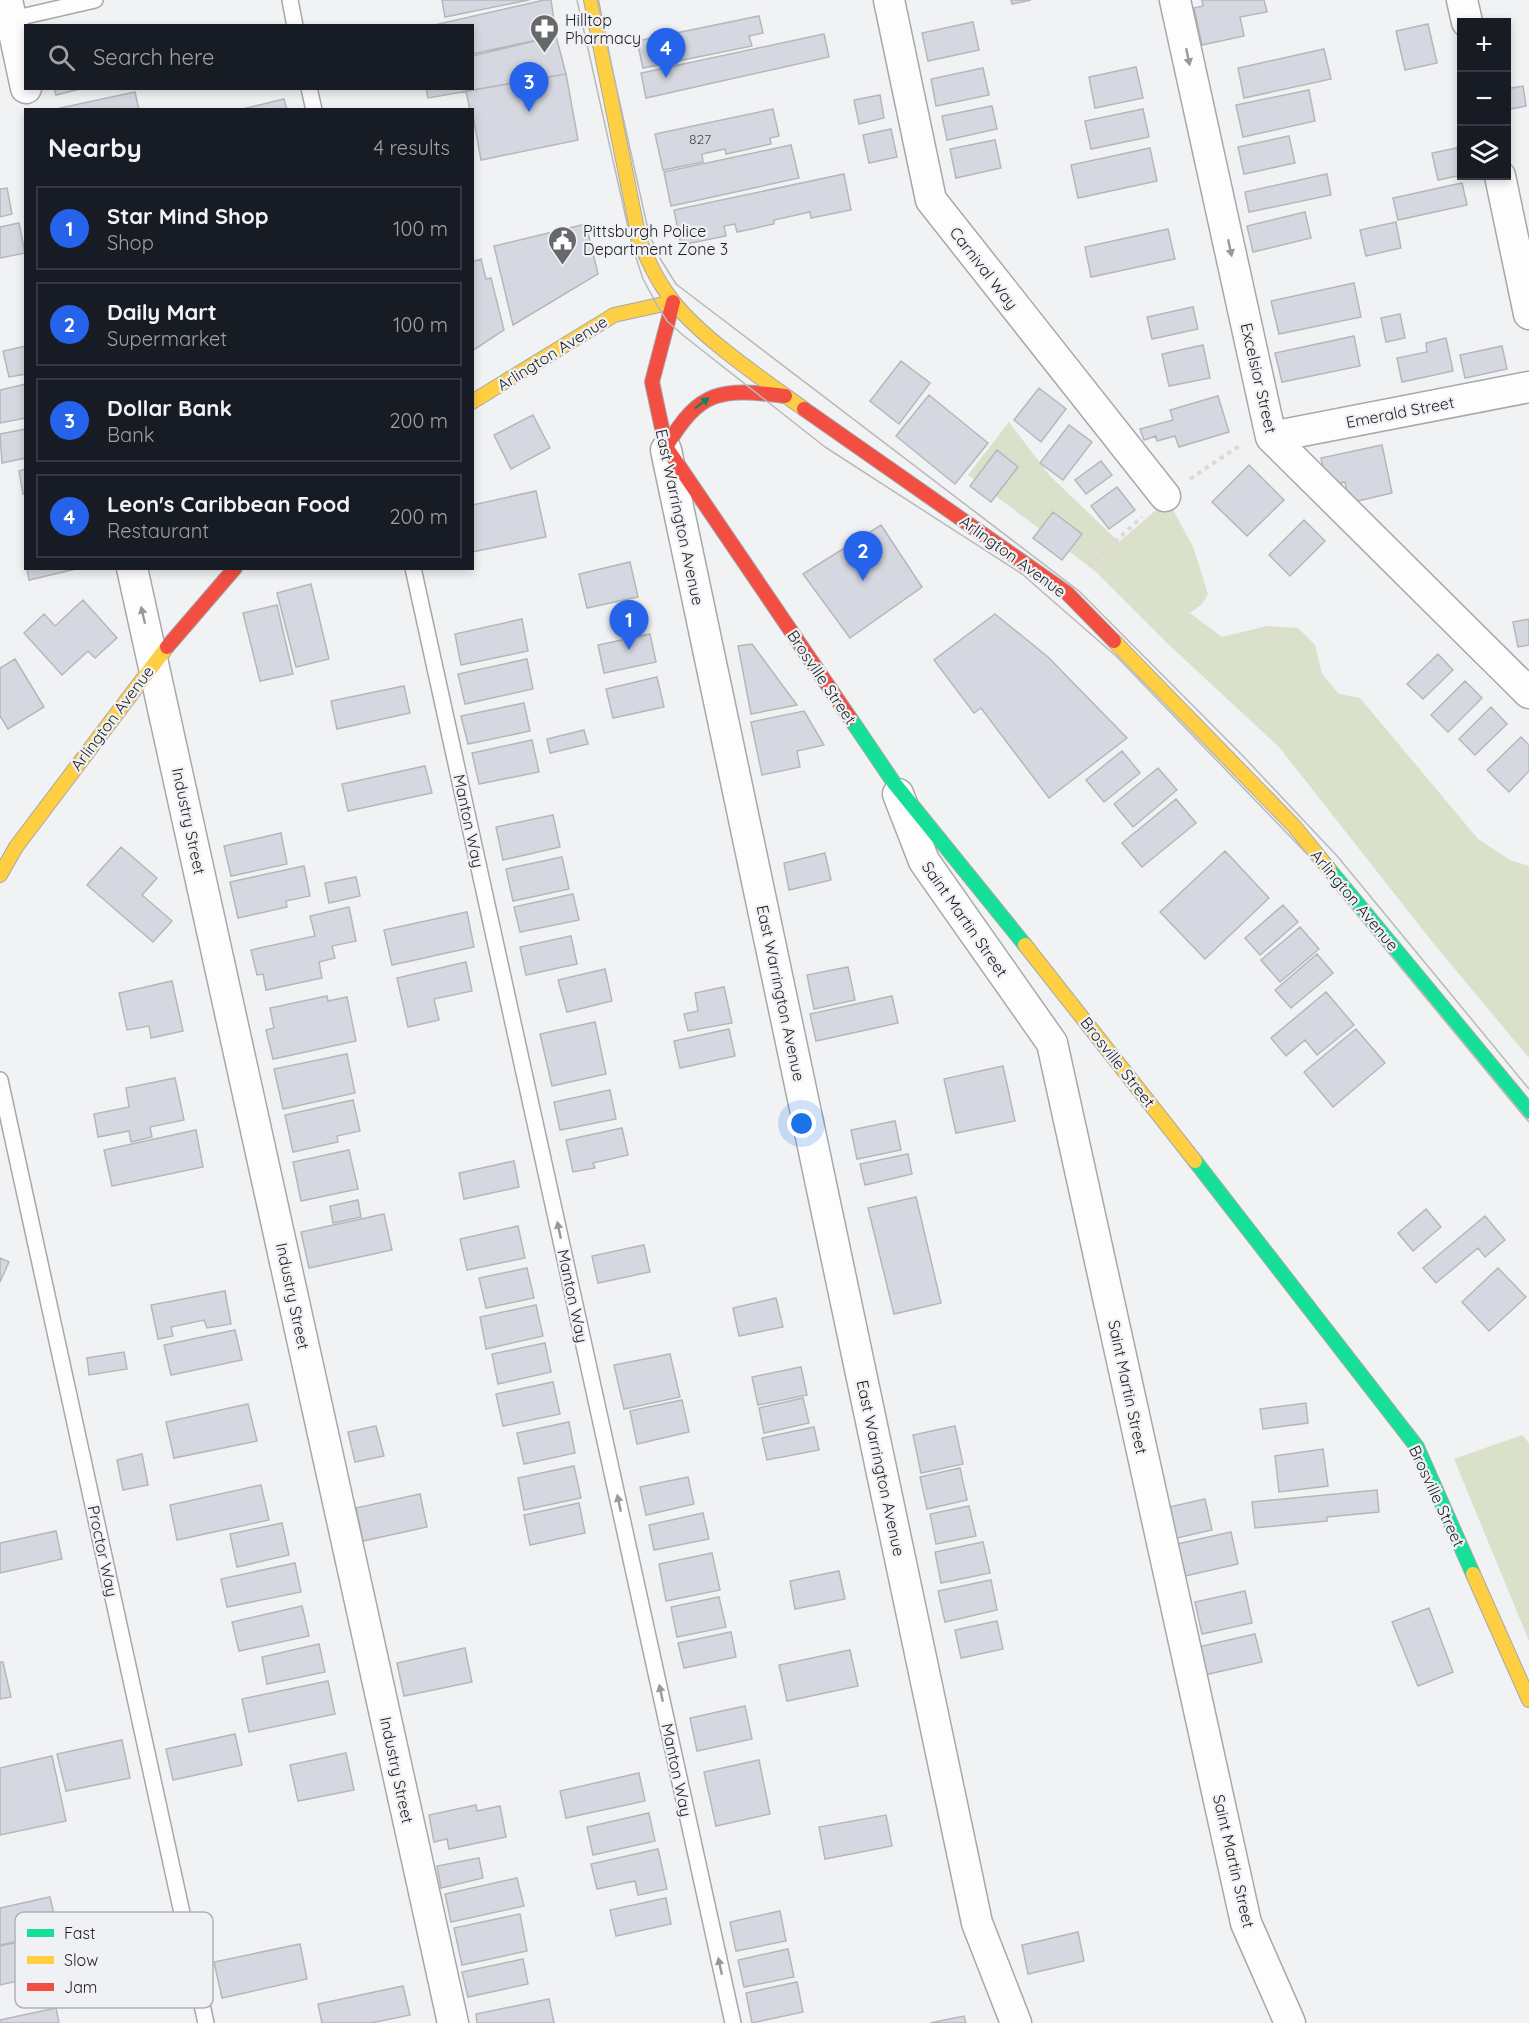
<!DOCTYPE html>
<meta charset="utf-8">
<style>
:root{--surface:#171b24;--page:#20242c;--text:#f1f3f6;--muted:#9ea1a6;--line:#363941;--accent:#2563eb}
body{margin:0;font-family:Quicksand,sans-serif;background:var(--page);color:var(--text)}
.controls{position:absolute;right:18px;top:18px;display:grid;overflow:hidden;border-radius:0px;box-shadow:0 3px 9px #0003}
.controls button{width:54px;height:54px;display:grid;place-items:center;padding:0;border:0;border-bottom:2px solid var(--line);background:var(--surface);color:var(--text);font:30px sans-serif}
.you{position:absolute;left:802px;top:1124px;width:21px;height:21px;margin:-15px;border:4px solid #fff;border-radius:50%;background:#1a73e8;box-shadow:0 0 0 9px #1a73e833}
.badge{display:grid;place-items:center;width:39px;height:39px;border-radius:50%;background:var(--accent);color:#fff;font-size:20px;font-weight:700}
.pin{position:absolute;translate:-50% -50px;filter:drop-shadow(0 2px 3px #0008)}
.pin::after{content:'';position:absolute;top:32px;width:21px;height:18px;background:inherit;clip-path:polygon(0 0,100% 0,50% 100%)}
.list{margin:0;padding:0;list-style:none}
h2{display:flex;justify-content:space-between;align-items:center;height:78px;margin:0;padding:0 24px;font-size:26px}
h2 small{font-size:20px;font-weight:400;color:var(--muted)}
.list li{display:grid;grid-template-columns:39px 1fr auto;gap:18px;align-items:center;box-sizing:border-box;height:84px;margin:0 12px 12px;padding:0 12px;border:2px solid var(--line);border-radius:0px}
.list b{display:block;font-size:22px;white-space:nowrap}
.list p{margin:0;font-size:20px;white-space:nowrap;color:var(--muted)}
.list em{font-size:20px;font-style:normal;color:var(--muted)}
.icon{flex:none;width:33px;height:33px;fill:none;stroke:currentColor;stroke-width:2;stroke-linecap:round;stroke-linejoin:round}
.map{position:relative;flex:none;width:1529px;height:2023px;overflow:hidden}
.search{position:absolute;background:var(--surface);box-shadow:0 3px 9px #0003;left:24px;top:24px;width:450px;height:66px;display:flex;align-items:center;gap:15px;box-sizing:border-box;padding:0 21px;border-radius:0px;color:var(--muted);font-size:22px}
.panel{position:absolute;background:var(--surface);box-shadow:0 3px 9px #0003;left:24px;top:108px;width:450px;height:462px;border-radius:0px}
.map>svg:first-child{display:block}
</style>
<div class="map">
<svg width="1529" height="2023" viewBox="0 0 1529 2023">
<rect width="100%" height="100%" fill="#f1f2f4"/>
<path fill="#dae0c9" d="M1009,422L1049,475L1119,542L1156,510L1172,508L1193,547L1208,594L1202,604L1190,613L1222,637L1267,626L1298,628L1315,645L1322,674L1339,694L1360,698L1478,839L1510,860L1529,866V1058L1434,944L1279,747L1168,644L1095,571L968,475Z
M1522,1435L1529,1443V1641L1454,1459Z"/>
<path fill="#d6d8e1" stroke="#b7b7b9" stroke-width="1.5" d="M442,0H529L445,17Z
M544,0H551L556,36L472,54V26H430Z
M1011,0H1031L1012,4Z
M1202,0H1264L1267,12L1240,17L1244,36L1202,45L1194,8L1203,6Z
M759,16L763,33L749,36L752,46L643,68L637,41Z
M973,22L979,50L928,61L922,33Z
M1428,24L1437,63L1405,70L1396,31Z
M824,34L829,57L646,98L641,73Z
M556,36L566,74L428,98L426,88H472V56Z
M1324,49L1331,79L1244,98L1238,68Z
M1136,67L1143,98L1095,108L1089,77Z
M983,68L989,95L936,106L931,79Z
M566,74L578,140L481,160L472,110H470L466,91Z
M1523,86L1526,106L1506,110V89Z
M54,88H84L56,95Z
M1309,90L1315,121L1243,137L1236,105Z
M135,92L139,110H60V108Z
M880,95L884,118L859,124L854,100Z
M284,99L287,110H238Z
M992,106L997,129L947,140L942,116Z
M773,109L779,136L770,138L771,144L726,154L725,149L702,154L703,162L663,170L655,134Z
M1143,109L1149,137L1091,149L1085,121Z
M891,129L897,157L869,163L863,135Z
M1289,136L1295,163L1244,174L1238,147Z
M995,140L1001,168L956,178L950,149Z
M791,145L799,178L671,206L664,172Z
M1150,148L1157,181L1078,198L1071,165Z
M1457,148L1462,175L1438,180L1432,153Z
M844,174L851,210L811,218L810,212L774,220V224L737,232L735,224L724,226L726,236L681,245L674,210Z
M1327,174L1331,195L1249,212L1245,192Z
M1462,183L1467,205L1398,220L1393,198Z
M7,188L12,214L0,217V189Z
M1305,212L1311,238L1253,252L1247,226Z
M1396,222L1401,248L1366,256L1360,230Z
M19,223L25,253L0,258V227Z
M586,224L598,274L513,325L494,246Z
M1168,229L1175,259L1091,277L1085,247Z
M481,259L486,279L491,278L504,330L472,351V262Z
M1354,283L1361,317L1279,334L1271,301Z
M1193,307L1198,329L1152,339L1147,317Z
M1400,314L1405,338L1386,342L1381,318Z
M1354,336L1360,366L1282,382L1275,353Z
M1446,338L1453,371L1402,382L1397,358L1427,352L1426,343Z
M1203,345L1210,378L1169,386L1162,354Z
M26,346V374L9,377L3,351Z
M1502,346L1507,369L1465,378L1460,355Z
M901,361L930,383L899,424L870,401Z
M26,384V418L0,423V390Z
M1039,388L1066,409L1041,442L1014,420Z
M929,395L988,443L955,484L896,436Z
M1218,396L1229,432L1179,447L1175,436L1157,441L1156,436L1144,440L1140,429L1173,420L1170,410Z
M533,415L550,448L511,469L494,435Z
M1069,425L1092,442L1063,480L1040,463Z
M26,429V458L2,463L0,434Z
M1382,445L1392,493L1349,503L1345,482L1327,486L1321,458Z
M997,450L1018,467L991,502L970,486Z
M1101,461L1112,475L1086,494L1075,480Z
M1249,465L1284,500L1247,536L1212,502Z
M26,469V494H23L19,471Z
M1117,487L1135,510L1109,529L1091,506Z
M536,491L546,537L472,552V505Z
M1053,512L1082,534L1062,560L1033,538Z
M1304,520L1325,541L1290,576L1269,555Z
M881,525L922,587L850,638L803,574Z
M630,562L638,597L587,608L579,574Z
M27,568H80L29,580Z
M311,584L329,659L296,667L277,593Z
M83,600L117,638L95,658L88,651L62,675L24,633L44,614L55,626Z
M277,605L293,674L260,681L243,613Z
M995,614L1048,657L1127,738L1049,798L981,708L974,713L934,660Z
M522,619L528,651L461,665L455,634Z
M1529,619V645L1518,647L1513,622Z
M650,634L656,662L604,673L598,645Z
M752,644L797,705L751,714L738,646Z
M1438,654L1453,670L1423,699L1407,684Z
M15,659L44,707L8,729L0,716V668Z
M527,659L533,689L465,704L458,674Z
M657,677L664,707L613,718L606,689Z
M1465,681L1482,698L1448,732L1431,715Z
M404,686L410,713L337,729L331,701Z
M524,703L530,731L468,744L461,716Z
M1491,707L1507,724L1475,755L1459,739Z
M804,711L824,745L797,751L800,767L762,775L751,722Z
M584,730L588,744L550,753L547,739Z
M1521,737L1529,745V771L1509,792L1487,770Z
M532,740L539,772L479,784L472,753Z
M1122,751L1140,773L1104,802L1086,780Z
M425,766L432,793L348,811L342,784Z
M1158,768L1177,790L1133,827L1114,804Z
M1176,799L1196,823L1142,867L1122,843Z
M553,815L560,847L503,860L496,827Z
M281,833L287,864L231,876L224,846Z
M121,847L157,878L142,895L172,921L153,942L87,885Z
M1225,851L1269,898L1205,959L1160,912Z
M825,853L831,880L789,890L784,863Z
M562,857L569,889L513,901L506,869Z
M304,866L310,896L286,901L287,907L238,918L230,882Z
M356,877L360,896L329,903L325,883Z
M573,894L579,920L520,932L514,907Z
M1283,905L1298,922L1260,955L1245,938Z
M349,907L356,941L332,946L335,958L319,962L322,978L266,990L263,974L257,975L251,950L315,936L310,916Z
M467,912L474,947L392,965L384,930Z
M1300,927L1319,949L1280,982L1261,960Z
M571,936L577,964L526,975L520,947Z
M1317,954L1333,973L1291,1008L1275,990Z
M466,962L472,991L434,999L439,1020L408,1027L397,978Z
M848,967L855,1000L814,1009L807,975Z
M605,969L612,1001L567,1012L558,980Z
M172,981L183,1031L151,1038L149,1026L127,1030L119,993Z
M724,987L732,1023L688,1031L684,1014L698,1011L695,993Z
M1326,992L1354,1025L1317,1055L1305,1040L1286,1056L1271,1038Z
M327,996L328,1001L347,997L356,1041L273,1059L266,1030L274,1028L270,1008Z
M892,996L898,1023L816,1041L810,1014Z
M595,1022L606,1074L552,1086L540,1034Z
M729,1029L735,1056L680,1068L674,1041Z
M1356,1029L1385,1063L1333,1107L1304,1072Z
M347,1054L355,1093L283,1109L274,1069Z
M1003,1066L1015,1121L956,1133L944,1079Z
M175,1078L184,1120L150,1127L152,1137L131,1142L129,1131L98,1137L94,1114L129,1107L126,1088Z
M610,1090L616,1119L560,1130L554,1102Z
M353,1100L360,1131L337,1136L338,1142L293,1152L285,1115Z
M895,1121L901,1150L857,1159L851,1130Z
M622,1128L628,1155L593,1163L595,1168L573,1172L566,1140Z
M196,1130L203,1167L112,1186L104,1150Z
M349,1150L358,1189L301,1201L293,1162Z
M908,1154L912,1174L865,1185L860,1164Z
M514,1161L519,1187L464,1199L459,1173Z
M916,1197L941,1303L894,1314L868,1208Z
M358,1200L361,1217L333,1223L330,1206Z
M1426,1209L1441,1227L1413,1251L1398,1233Z
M384,1214L392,1250L309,1268L301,1232Z
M1485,1216L1505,1240L1485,1257L1478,1248L1436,1283L1423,1268Z
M518,1226L525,1258L467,1270L460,1239Z
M644,1245L650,1272L598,1283L592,1256Z
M0,1258L9,1262L0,1282Z
M527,1268L534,1298L486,1308L479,1278Z
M1498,1268L1526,1297L1489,1331L1462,1302Z
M225,1291L231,1324L207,1328L204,1320L171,1327L173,1336L158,1339L151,1305Z
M776,1298L783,1327L739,1336L733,1308Z
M536,1305L543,1336L486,1349L480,1317Z
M235,1330L242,1360L171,1375L164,1345Z
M545,1343L551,1372L498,1384L492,1354Z
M124,1352L127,1369L89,1375L87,1358Z
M670,1354L680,1397L624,1409L614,1365Z
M801,1367L807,1395L758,1405L752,1377Z
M553,1382L560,1414L503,1426L496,1394Z
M803,1398L809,1423L764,1433L759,1408Z
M682,1400L689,1432L637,1444L630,1411Z
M1306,1403L1308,1423L1263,1429L1260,1409Z
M248,1404L257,1441L174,1458L166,1422Z
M569,1422L575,1453L524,1464L517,1433Z
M376,1426L384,1456L355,1462L348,1432Z
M955,1426L963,1464L921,1473L913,1435Z
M814,1427L819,1450L767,1460L762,1438Z
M1323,1449L1328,1486L1279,1492L1275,1456Z
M142,1454L148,1485L123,1490L117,1460Z
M574,1466L581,1498L524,1510L518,1478Z
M960,1468L967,1500L927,1509L920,1477Z
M688,1477L694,1504L646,1515L640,1487Z
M261,1485L269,1520L177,1540L170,1505Z
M1377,1490L1379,1512L1327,1517V1521L1255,1528L1252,1502Z
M420,1494L427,1527L363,1541L356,1508Z
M1205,1499L1212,1530L1172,1539L1165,1508Z
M579,1503L585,1533L530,1545L524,1515Z
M969,1506L976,1536L936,1544L930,1514Z
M703,1513L709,1539L654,1550L649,1525Z
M282,1523L289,1555L237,1567L230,1534Z
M56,1531L62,1559L0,1573V1543Z
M1231,1532L1238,1564L1176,1578L1168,1546Z
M983,1542L990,1573L941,1583L935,1552Z
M712,1553L720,1590L666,1601L659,1564Z
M295,1563L301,1592L227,1607L221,1579Z
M839,1571L845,1599L795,1609L790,1581Z
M991,1580L997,1610L945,1622L938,1591Z
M1245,1591L1252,1623L1202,1634L1195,1602Z
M719,1597L726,1627L677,1637L671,1607Z
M302,1606L309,1636L239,1651L232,1622Z
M1429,1608L1453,1672L1418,1686L1392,1622Z
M997,1621L1003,1649L961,1658L955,1630Z
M731,1632L736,1657L684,1668L678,1643Z
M1255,1634L1262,1662L1204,1675L1198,1647Z
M319,1644L325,1672L267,1684L262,1657Z
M465,1648L472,1682L404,1696L397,1663Z
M850,1650L858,1686L787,1701L779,1665Z
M0,1662H3L11,1697L0,1699Z
M328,1681L335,1714L249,1732L242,1699Z
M745,1706L752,1739L697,1751L690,1718Z
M235,1734L242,1765L173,1780L166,1749Z
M122,1740L130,1778L66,1791L57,1754Z
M346,1753L354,1790L298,1801L290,1765Z
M52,1756L66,1821L0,1835V1768Z
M759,1760L770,1814L716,1826L704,1772Z
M639,1773L645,1801L566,1818L560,1791Z
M476,1805L477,1811L500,1806L506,1837L449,1849L447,1839L434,1842L429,1815Z
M649,1813L655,1841L593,1855L587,1827Z
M886,1815L892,1846L825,1859L819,1827Z
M658,1849L667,1889L638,1895L635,1881L597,1889L591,1864Z
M479,1858L483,1878L441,1888L437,1866Z
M517,1878L524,1906L451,1922L445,1894Z
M50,1897L58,1933L0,1945V1908Z
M666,1898L671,1924L616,1936L610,1910Z
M780,1911L786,1941L736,1951L730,1922Z
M520,1914L527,1951L462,1965L454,1928Z
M68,1931L74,1958L24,1969L26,1979L0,1985V1946Z
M1078,1932L1084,1961L1028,1974L1022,1945Z
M300,1944L307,1979L222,1998L214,1962Z
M788,1949L794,1977L744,1987L738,1960Z
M523,1959L528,1984L468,1997L462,1972Z
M797,1982L803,2012L752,2023L746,1993Z
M403,1986L410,2015L371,2023H322L318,2004Z
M549,1999L554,2023H477L476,2014Z
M56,2008L59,2023H0V2020Z
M964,2016L966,2023H930Z"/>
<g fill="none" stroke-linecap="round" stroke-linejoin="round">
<defs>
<path id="lane" d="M290,0L295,26
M8,20L95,0
M309,88L314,110
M413,568L733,2023
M0,1080L206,2023"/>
<path id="street" d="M7,0L26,88
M889,0L931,200L1165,496
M1175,0L1271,437L1529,693
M1462,0L1467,22
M1500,176L1529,314
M1271,437L1529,387
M666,450L977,1923L1016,2023
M132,568L453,2023
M898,794L924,861L1052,1043L1246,1923L1290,2023"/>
<path id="fast" d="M850,718L894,783L1025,945
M1329,869L1529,1111
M1195,1161L1417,1447L1473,1574"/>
<path id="slow" d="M591,0L639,239C648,261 657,281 672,300C700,337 765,381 804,409
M472,402L614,315L673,302
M1114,641L1294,826L1329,869
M0,875L16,847L167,647
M1025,945L1195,1161
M1473,1574L1529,1700"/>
<path id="jam" d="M673,302L652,382L666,447L850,718
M804,409L1067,593L1114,641
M666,447C700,389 721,388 785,396
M167,647L235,568"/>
</defs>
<use href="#lane" stroke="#a7a8aa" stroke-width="18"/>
<use href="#street" stroke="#a7a8aa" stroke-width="33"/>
<use href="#fast" stroke="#a7a8aa" stroke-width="16"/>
<use href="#slow" stroke="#a7a8aa" stroke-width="16"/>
<use href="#jam" stroke="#a7a8aa" stroke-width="16"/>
<path stroke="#dadada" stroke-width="4" stroke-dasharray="4.5 4.5" stroke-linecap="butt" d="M1190,479L1239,446
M1088,566L1142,517"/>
<use href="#lane" stroke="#fdfdfd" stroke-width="15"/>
<use href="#street" stroke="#fdfdfd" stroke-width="30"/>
<use href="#fast" stroke="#16e098" stroke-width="14"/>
<use href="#slow" stroke="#ffcf43" stroke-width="14"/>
<use href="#jam" stroke="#f24e42" stroke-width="14"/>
<path stroke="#b9b9b9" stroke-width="1.5" d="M577,0L632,245L643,279L657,305L667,321L684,336L825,447L1022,574L1117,657L1308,855L1529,1122
M597,0L649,234L661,260L676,284L1079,591L1244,757L1338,857L1529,1089"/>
</g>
<defs><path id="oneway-solid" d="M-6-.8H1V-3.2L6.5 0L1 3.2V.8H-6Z" transform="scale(1.5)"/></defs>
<g fill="#989999">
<use href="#oneway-solid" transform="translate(1188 57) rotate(78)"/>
<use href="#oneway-solid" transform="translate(1230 248) rotate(78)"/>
<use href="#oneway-solid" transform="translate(143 615) rotate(-103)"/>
<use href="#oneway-solid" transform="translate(559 1230) rotate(-102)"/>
<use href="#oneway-solid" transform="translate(619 1503) rotate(-102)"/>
<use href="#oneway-solid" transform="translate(661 1693) rotate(-102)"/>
<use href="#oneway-solid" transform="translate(720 1966) rotate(-102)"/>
</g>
<use fill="#1a7f5c" href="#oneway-solid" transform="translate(702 403) rotate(-37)"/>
<defs>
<symbol id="pharmacy-pin" viewBox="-11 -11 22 30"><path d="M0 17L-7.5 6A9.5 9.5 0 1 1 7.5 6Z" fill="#67686a" stroke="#f0f1f5"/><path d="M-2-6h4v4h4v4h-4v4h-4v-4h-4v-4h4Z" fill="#fff"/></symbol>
<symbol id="civic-pin" viewBox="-11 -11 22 30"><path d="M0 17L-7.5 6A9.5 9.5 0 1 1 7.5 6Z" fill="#67686a" stroke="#f0f1f5"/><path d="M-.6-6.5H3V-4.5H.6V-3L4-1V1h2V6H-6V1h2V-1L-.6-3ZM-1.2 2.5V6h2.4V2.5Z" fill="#fff"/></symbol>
</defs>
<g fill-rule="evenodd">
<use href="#pharmacy-pin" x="528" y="12" width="33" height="45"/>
<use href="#civic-pin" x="546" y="224" width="33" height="45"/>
</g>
<g text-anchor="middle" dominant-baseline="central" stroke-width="4.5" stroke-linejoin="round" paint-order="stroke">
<g font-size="14" fill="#4b4c50">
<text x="700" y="139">827</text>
</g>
<g font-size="16" fill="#1d1e1f" stroke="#f0f1f5" text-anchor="start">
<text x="565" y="20">Hilltop<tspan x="565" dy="18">Pharmacy</tspan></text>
<text x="583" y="231">Pittsburgh Police<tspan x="583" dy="18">Department Zone 3</tspan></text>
</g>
<g font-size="16" fill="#1d1e1f" stroke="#f0f1f5">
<text transform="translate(984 268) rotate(52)">Carnival Way</text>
<text transform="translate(552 353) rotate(-32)">Arlington Avenue</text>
<text transform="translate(1259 378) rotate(77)">Excelsior Street</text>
<text transform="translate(1400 412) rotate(-11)">Emerald Street</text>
<text transform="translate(680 517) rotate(78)">East Warrington Avenue</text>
<text transform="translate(1013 556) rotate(36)">Arlington Avenue</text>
<text transform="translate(822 677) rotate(56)">Brosville Street</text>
<text transform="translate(112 718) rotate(-53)">Arlington Avenue</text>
<text transform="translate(189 821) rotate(78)">Industry Street</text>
<text transform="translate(469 821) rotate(78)">Manton Way</text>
<text transform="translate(1355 900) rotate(50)">Arlington Avenue</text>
<text transform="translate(965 919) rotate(55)">Saint Martin Street</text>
<text transform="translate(781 993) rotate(78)">East Warrington Avenue</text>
<text transform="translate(1118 1062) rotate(52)">Brosville Street</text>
<text transform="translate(293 1296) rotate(78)">Industry Street</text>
<text transform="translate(573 1296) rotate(78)">Manton Way</text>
<text transform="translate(1128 1387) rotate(78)">Saint Martin Street</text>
<text transform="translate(881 1468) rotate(78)">East Warrington Avenue</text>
<text transform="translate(1437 1496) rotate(65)">Brosville Street</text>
<text transform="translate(103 1551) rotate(78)">Proctor Way</text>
<text transform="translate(397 1770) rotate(78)">Industry Street</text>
<text transform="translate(677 1770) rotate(78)">Manton Way</text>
<text transform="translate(1234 1861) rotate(77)">Saint Martin Street</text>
</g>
</g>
<rect x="15" y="1912" width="198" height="96" rx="9" fill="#f0f1f5" stroke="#b1b2b5" stroke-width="1.5"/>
<rect x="27" y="1929" width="27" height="8" fill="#16e098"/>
<rect x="27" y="1956" width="27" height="8" fill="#ffcf43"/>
<rect x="27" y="1983" width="27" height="8" fill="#f24e42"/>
<g font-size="16" fill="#1d1e1f">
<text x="64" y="1939">Fast</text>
<text x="64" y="1966">Slow</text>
<text x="64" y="1993">Jam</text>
</g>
</svg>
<div class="controls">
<button>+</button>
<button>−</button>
<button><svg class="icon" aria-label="layers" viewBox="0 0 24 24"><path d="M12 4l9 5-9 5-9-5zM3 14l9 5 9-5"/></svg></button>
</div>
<div class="you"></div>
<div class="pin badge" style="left:629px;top:650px">1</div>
<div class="pin badge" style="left:863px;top:581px">2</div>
<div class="pin badge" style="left:529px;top:112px">3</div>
<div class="pin badge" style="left:666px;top:78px">4</div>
<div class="search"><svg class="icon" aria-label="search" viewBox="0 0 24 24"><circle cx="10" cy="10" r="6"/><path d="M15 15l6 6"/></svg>Search here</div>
<section class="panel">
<h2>Nearby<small>4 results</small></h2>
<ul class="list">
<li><span class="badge">1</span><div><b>Star Mind Shop</b><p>Shop</p></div><em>100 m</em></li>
<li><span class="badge">2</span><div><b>Daily Mart</b><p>Supermarket</p></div><em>100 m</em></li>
<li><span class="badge">3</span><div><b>Dollar Bank</b><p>Bank</p></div><em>200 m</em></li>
<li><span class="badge">4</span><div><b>Leon's Caribbean Food</b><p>Restaurant</p></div><em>200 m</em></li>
</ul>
</section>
</div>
